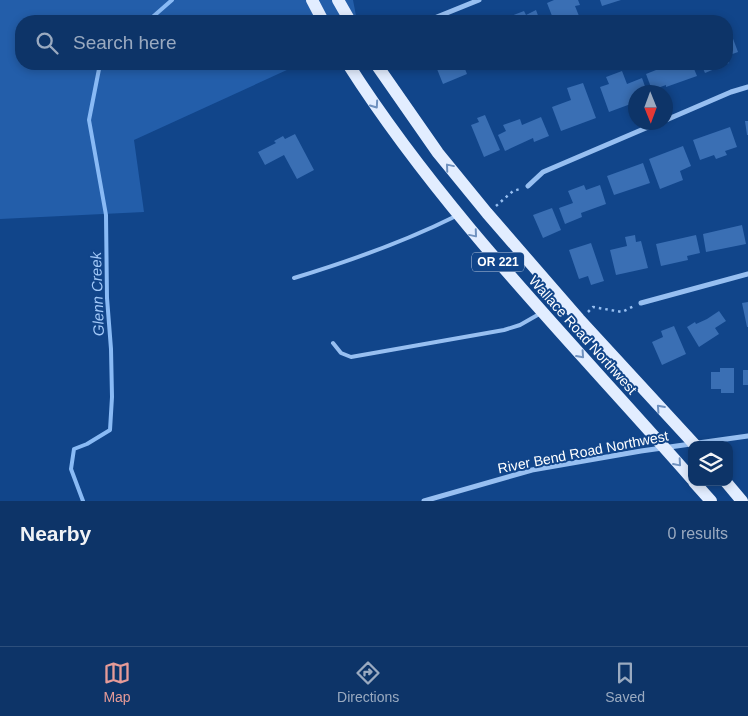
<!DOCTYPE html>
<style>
:root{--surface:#0d3468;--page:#1b3f71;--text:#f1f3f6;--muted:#9aaac0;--line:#2d4f7c;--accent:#e69b98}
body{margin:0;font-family:Arial,sans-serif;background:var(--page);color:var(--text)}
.controls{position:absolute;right:15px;bottom:15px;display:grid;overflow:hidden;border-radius:10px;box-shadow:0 2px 8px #0003}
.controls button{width:45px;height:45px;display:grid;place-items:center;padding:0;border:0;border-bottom:1px solid var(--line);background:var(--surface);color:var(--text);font:25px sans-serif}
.compass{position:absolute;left:628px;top:85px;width:45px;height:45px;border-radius:50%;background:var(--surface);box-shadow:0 2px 8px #0003;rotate:179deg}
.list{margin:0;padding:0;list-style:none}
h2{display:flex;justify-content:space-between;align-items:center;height:65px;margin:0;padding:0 20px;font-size:21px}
h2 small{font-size:16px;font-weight:400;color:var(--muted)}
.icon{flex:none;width:28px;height:28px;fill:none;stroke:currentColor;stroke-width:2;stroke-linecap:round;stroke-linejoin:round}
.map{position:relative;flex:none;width:748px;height:501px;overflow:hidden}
.search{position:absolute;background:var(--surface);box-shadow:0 2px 8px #0003;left:15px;right:15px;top:15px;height:55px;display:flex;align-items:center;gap:12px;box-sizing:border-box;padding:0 18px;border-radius:20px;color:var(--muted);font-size:19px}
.sheet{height:145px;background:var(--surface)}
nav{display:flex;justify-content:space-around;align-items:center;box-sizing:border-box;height:70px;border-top:1px solid var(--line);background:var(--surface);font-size:14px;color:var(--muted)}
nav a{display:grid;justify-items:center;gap:2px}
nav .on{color:var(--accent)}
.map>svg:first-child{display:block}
</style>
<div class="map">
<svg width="748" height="501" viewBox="0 0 748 501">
<rect width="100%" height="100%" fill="#11458a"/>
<path fill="#235eaa" d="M0,0H353L357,21H21V64H300L134,140L144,212L0,219Z"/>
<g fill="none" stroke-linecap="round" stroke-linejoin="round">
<path stroke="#89baf5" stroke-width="4" d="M148,21L172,0
M83,501L71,469L74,449L87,444L110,430L112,397L111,349L107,298L106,215L89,120L100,64"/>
</g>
<path fill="#3a6fb4" d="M554,0H578L580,5L575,6L581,21H554L547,3Z
M600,0H621L602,6Z
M536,10L540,21H513L511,16L524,11L526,15Z
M732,36L738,52L727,56V38Z
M727,56L729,63L705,73L701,64H727Z
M435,64H463L467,74L443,84Z
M665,64H692L697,76L666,87V85L652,90L646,74L666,66Z
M622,71L627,84L642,78L647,92H636V102L609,112L600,87L609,84L606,77Z
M583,83L596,118L561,131L552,107L571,100L567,88Z
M485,115L500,150L484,157L471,125L479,122L477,118Z
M541,117L549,136L534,142L533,138L505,151L498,135L506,131L503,125L520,119L522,125Z
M745,121H748V135H747Z
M730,127L737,147L725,151L727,155L716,159L714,155L700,160L693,140Z
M295,134L314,170L297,179L284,155L265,165L258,152L276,143L274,141L283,136L285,139Z
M683,146L691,166L680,171L683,180L660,189L649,159Z
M643,163L650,183L614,195L607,176Z
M584,185L586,190L600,185L606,204L581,213L582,217L565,224L559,208L573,203L568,191Z
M552,208L561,230L543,238L533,215Z
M742,225L746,244L706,252L703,234Z
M635,235L636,242L641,241L648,268L616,275L610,250L627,246L625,237Z
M696,235L700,253L687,256L688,260L661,266L656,244Z
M591,243L604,281L591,285L588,276L579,279L569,250Z
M748,302V327H747L742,303Z
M719,311L726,321L715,328L719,334L699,347L687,327L695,322L696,324L707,319Z
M674,326L686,354L662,365L652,342L663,337L661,331Z
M720,368H734V393H721V389H711V372H720Z
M743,370H748V385H743Z"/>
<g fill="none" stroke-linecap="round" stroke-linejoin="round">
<path stroke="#97bff1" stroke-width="2.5" stroke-dasharray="2.5 4" stroke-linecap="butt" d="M496,206L513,191L520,189
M588,312L593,307L622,312L634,306"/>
<path stroke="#97bff1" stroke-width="4" d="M294,278C350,261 404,242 456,216
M333,343L341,353L351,357L504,330L520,325L541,313"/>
<path stroke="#97bff1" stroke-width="5" d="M427,21L479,0
M666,120L731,92L748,87
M528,186L543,172L660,122
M641,303L748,274
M424,501L532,470L641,451L748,436"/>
<path stroke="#e2edff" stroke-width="12" d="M312,0L323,21
M338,0L350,21
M348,64C445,216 574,344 692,479
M376,64L438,153L487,213L579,319L695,445
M694,482L711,501
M726,482L742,501"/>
</g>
<defs><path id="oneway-chevron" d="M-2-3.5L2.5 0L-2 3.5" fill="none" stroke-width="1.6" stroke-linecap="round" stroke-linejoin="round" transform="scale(1.25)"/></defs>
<g stroke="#6f91bf">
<use href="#oneway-chevron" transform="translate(375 105) rotate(55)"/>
<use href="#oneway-chevron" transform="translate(449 167) rotate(-130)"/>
<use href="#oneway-chevron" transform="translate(474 234) rotate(50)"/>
<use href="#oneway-chevron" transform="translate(581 355) rotate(48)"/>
<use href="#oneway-chevron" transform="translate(660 408) rotate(-132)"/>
<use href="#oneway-chevron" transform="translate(678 463) rotate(49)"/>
</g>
<g text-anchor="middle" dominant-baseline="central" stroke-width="4" stroke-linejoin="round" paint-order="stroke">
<rect fill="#11458a" stroke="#b8c7dc" stroke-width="1" x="472" y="252.5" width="52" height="19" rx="4"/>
<g font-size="12" font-weight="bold" fill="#fff">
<text x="498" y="262">OR 221</text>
</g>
<g font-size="14" fill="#fff" stroke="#11458a">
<text transform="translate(583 335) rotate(48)">Wallace Road Northwest</text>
<text transform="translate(583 452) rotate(-11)">River Bend Road Northwest</text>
</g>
<g font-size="15" font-style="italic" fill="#a3c9f9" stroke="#11458a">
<text transform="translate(97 294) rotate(-92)">Glenn Creek</text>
</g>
</g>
</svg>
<div class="controls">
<button><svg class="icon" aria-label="layers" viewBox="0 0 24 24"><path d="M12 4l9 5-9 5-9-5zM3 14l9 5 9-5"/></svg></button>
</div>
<svg class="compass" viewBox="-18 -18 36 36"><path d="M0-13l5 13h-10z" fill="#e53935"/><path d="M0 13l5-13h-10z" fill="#9aaac0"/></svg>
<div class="search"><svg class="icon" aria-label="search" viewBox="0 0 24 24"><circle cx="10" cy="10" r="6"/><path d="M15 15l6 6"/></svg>Search here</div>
</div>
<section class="sheet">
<h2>Nearby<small>0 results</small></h2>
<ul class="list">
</ul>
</section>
<nav>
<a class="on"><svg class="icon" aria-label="map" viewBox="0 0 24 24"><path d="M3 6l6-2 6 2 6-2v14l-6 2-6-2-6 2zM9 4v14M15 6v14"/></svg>Map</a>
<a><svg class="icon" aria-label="directions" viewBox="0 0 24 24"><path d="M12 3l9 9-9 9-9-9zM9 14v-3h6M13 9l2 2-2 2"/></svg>Directions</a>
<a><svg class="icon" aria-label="saved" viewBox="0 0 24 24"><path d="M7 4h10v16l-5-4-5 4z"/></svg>Saved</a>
</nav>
